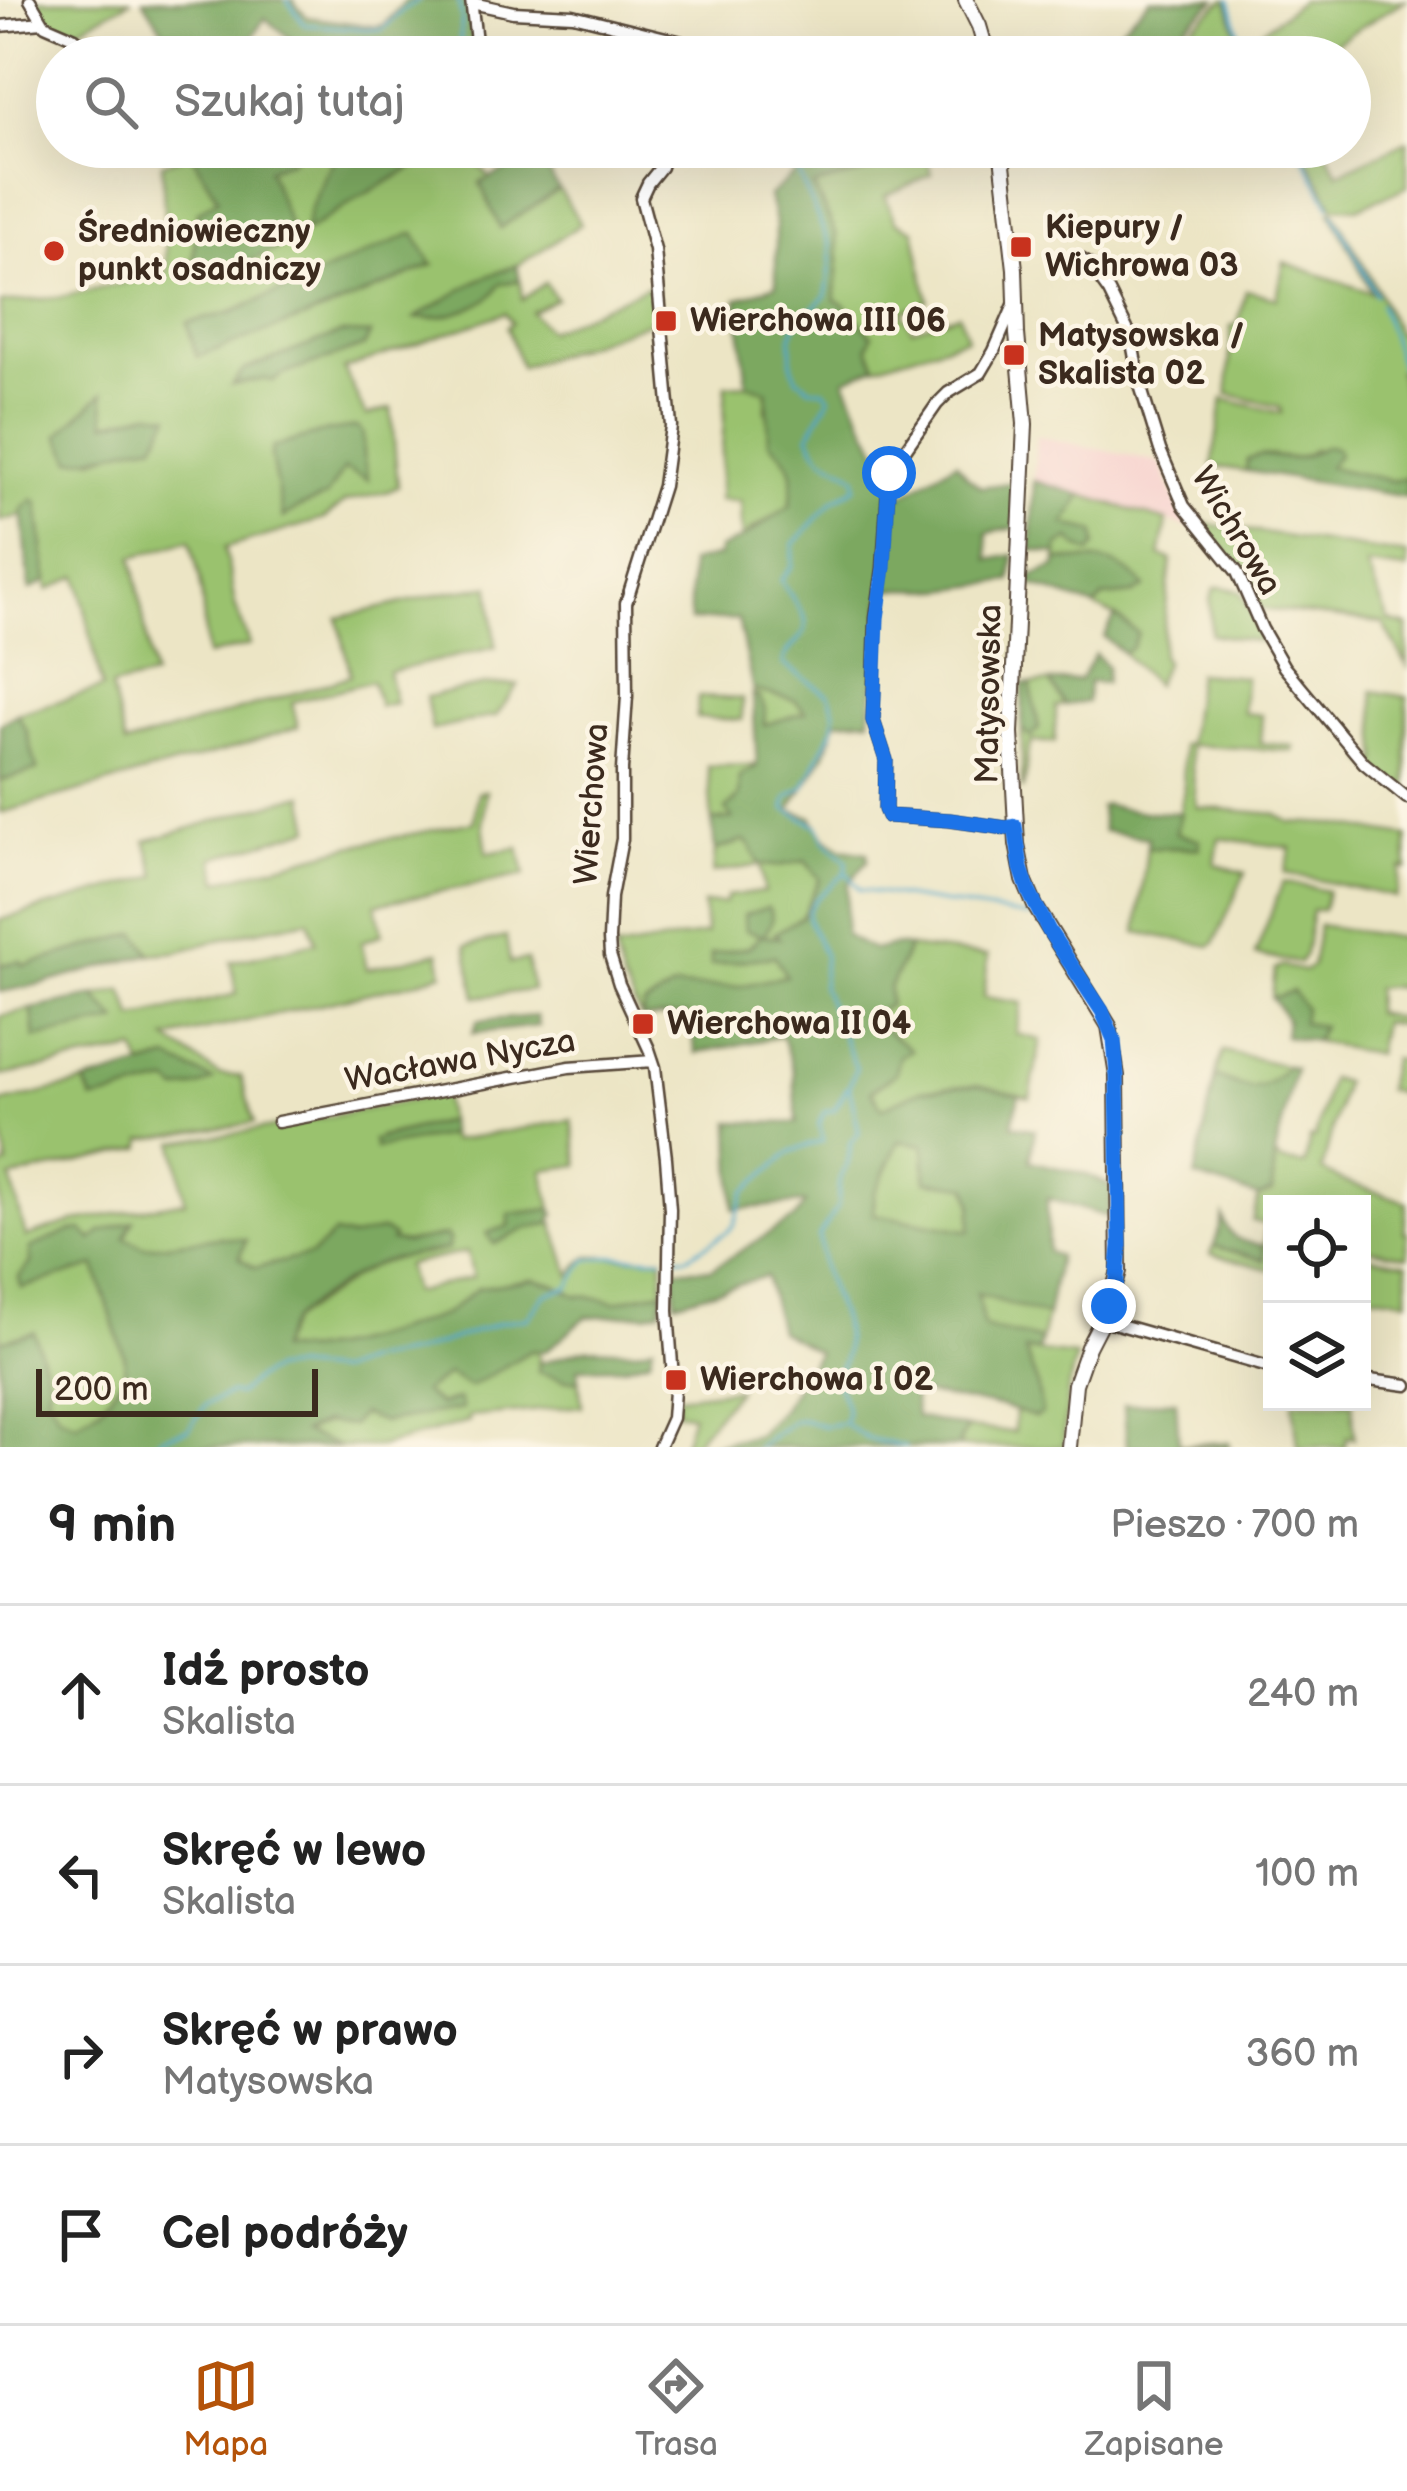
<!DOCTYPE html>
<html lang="pl">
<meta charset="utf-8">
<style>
:root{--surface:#fff;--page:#f6f6f6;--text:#222;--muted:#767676;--line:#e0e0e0;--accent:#b45309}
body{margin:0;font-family:"Balsamiq Sans",sans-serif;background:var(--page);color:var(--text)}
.controls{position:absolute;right:36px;bottom:36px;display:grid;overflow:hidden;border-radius:0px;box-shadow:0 12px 48px #0002}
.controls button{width:108px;height:108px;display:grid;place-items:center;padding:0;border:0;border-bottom:3px solid var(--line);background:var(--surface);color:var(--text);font:60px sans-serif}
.scale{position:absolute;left:36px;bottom:30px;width:282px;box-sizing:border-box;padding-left:12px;border:6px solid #3b2a1e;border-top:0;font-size:33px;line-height:42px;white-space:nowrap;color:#3b2a1e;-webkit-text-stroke:9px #fcf5e5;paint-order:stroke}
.stop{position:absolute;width:36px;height:36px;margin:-27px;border:9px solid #1a73e8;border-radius:50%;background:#fff}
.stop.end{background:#1a73e8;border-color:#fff;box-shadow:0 3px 12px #0008}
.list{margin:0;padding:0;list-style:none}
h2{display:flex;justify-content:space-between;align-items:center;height:156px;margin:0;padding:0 48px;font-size:51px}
h2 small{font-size:39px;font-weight:400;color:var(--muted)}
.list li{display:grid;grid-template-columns:78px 1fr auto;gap:36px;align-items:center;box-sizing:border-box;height:180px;padding:0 48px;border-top:3px solid var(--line)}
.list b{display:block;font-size:45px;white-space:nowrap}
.list p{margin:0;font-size:39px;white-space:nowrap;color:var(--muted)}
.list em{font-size:39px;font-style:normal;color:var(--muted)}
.icon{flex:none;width:66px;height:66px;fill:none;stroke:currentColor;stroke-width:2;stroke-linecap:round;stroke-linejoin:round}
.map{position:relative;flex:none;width:1407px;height:1447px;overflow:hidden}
.search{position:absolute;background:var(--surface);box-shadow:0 12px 48px #0002;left:36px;right:36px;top:36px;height:132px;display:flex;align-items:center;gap:30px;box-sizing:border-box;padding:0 42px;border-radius:66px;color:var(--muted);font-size:45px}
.sheet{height:876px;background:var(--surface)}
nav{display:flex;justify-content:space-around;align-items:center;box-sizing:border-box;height:168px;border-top:3px solid var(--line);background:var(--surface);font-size:33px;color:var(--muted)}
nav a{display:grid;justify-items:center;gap:6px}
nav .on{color:var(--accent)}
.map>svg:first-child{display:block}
</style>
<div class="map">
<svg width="1407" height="1447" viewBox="0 0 1407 1447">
<rect width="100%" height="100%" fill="#fcf5e5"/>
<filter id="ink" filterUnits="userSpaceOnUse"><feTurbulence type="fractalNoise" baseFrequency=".00833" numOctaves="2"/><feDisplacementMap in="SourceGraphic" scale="24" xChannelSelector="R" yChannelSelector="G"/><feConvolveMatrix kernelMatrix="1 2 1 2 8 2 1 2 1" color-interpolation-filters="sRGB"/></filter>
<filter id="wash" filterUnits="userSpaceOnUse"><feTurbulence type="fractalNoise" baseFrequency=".004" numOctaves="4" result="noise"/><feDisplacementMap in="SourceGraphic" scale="48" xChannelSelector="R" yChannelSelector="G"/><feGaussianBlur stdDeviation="2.7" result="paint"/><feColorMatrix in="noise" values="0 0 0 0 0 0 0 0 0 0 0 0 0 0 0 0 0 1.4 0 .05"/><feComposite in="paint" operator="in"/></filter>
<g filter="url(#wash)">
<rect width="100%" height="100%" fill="#ece5c5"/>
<path fill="#f7d0cd" d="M1036,436L1160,462L1179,509L1194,529L1034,481Z"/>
<path fill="#9ac26e" stroke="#6a7646" stroke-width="3" fill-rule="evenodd" d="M33,0H132L76,30L52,26Z
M1224,0H1227L1244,57H1189L1174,42Z
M1301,0H1405L1312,57H1249L1245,44Z
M1407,141V187L1357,208L1334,207L1301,147H1324L1338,173Z
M302,147H339L310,210L306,232L358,198L418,165L364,147H475V160L490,178L481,182L501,227L559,189L581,224L517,266L478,280L500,284L520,280L522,300L545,283L556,299L531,312L548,331L655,283L658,319L521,367L507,327L512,323L505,313L344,369L366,416L391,408L398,486L389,491L345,502L324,519L225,548L235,605L250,645L207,656L200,578L190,540L133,557L153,677L111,687L125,745L351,676L338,618L448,592L490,586L496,647L388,672L395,703L379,706L372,681L292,702L298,727L224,751L0,813V781L37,769L27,731L17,714L102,688L78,576L48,590L38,504L23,510V515L0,521V303L62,297L167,273L162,164L191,153L218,199L197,213L193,272L268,168L290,161ZM371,253L432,265L197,356L188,323L232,312ZM369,334L364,346L284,374L273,381L265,379ZM102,394L106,423L150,412L169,415L155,443L131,446L93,459Z
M808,147H862L863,148L808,171Z
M909,147H923L932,174L885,196L896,221L914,230L928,300L901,312L912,329L959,314L967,338L876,366L868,347L835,301L839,260L836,233L813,185L873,170L870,160L877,156L905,155Z
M1334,211L1378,291L1397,333H1407V373L1398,371L1407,406V477L1393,481L1326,467L1314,449C1290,469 1275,447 1247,460L1246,471L1212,466L1223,399L1281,413L1280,407L1228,394L1231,326L1238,324L1246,290L1277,298L1284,262L1372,293L1331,212Z
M747,384L767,390L766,411L795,478L790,506L750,531L742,541L740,501L719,500L726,385Z
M1082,495L1167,521L1160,556L1171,560L1161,656L1165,661L1155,685L1123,653L1131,648L1138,633L1115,616L1095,607L1103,597L1133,594L1098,560H1057L1058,546L1071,538L1064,525Z
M1199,521L1218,526L1407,555V570L1366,565L1389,621L1407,626V666L1383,623L1256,608L1243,572Z
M1222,587L1240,591L1267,643L1211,634L1210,599L1215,588Z
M1197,673L1245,677L1243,713L1262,715L1260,743L1294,746L1293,751L1189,745L1197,807L1276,814L1290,822L1333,824L1407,836V869L1401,868L1396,897L1285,873L1291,848L1219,838L1215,864L1245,873L1215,943L1210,946L1137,932L1147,848H1198L1176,834L1184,790L1182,745L1188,744Z
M1050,682L1065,705L1056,707L1055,742H1032C1023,757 1030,775 1022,790V728L1031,737L1039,728L1030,684Z
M485,685H518L496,716L432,730L426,697Z
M753,690L795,700L806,713L763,725L760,698L753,695Z
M1373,691L1407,697V792L1366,762L1379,761Z
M698,697L742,699V720L697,718Z
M759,765L739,797L733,819L712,821L708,766Z
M486,791L483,824L487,853L519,848L525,875L376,904L382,934L361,942L367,969L439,952L443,973L409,984L167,1039L219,1075L241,1076L254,1123L143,1140L142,1148L11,1178L26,1237L72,1222L185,1201L175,1142L270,1128L444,1094L447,1121L379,1137L375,1148L449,1135L451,1141L572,1120L579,1165L543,1170L552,1209L510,1214L509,1226L488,1233L494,1244L528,1228L553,1223L571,1276L579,1264L589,1256L662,1258L663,1290L615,1302L588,1296H577L553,1284L532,1279L478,1288L446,1314L383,1335L332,1348L305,1351L277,1350L292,1320L357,1275L377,1264L409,1254L424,1255L444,1236L405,1243L390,1241L383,1230L351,1238L334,1234L311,1255L255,1268L239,1258L246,1241L220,1237L145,1247L125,1238L132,1223L31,1264L19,1277L22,1288L95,1265L125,1358L124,1375L101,1407L76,1423L59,1415L47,1395L34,1333L0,1341V1168L8,1165L0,1121V1103L85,1083L93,1100C120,1096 143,1087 169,1083V1059L142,1066L136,1050L0,1076V1016L32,1009L35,1038L117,1021L94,996L123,990L134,1018L237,994L231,962L316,942L309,920L248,932L176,952L151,954L136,933L22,966L20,961L0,965V920L157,876L146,841C199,827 250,808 304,795L311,828L214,858L219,881L350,846L474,822L478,792ZM467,1252L473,1277L413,1293L406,1265Z
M744,841L777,866L805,861L820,878L802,917L776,933L781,938H767L787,976L740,986L674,988L644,1006L642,1019L623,982L614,948L617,950L706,934L703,904L725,903L727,896L764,892L760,865L713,873L715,850Z
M1283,882L1327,891L1323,910H1312L1305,954L1299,963L1255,955Z
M1319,925L1407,939V989L1393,986L1375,988L1374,1013L1407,1020V1026L1382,1022L1376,1055L1315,1041L1321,1026L1302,1023L1293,992L1272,998L1275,969L1282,966L1304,971L1312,966Z
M506,937L510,963L527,960L532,990L476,997L466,946Z
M909,947L988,956L984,997L1022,1003L1016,1034L1041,1040L1030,1098C966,1083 942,1081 882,1108L871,1092L896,1073L874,1022L876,1012L889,1004V988Z
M1223,1051L1287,1066C1262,1096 1248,1090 1215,1076Z
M1392,1059L1407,1061V1095L1386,1090Z
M1330,1078L1344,1082L1322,1170L1343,1181L1407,1202L1404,1232L1407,1233V1256L1362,1248V1204H1272V1226L1252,1221L1259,1197L1272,1192L1275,1155L1280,1161L1305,1165L1310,1138H1315Z
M899,1141L924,1145L968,1186L973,1204L970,1231L873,1214L875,1193Z
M1265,1230L1272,1232V1270L1211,1254L1214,1246L1264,1260Z
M1362,1255L1407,1263V1300L1362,1293Z
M977,1292L1047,1316L1041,1340L985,1328L979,1315Z
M1024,1350L1076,1356L1068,1390L1063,1447H961L959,1444L967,1428L1014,1432L1015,1410L1035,1417L1037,1384Z
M530,1351H539V1372L565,1380H579L582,1406L469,1417V1422L378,1447H340L301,1433C345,1413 392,1410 439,1405L423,1392L448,1374L470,1387Z
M738,1389L690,1447H682L692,1415L677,1412V1396Z
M1293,1402H1353L1354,1438L1347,1437L1345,1447H1298Z"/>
<path fill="#7ba861" stroke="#5b6940" stroke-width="3" fill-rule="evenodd" d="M143,0H294L295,4L307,17L376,27L384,25L406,0H466L473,40L483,57H433L413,47L357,57H304L302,48L265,18L239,57H139L170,41Z
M1150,0H1216L1149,57H1091Z
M187,147H302L290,161L268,169L295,240L235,268L193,272L197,213L218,198Z
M339,147H364L419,164L358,198L304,233L310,210Z
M797,147H808L809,170L862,147H909L905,155L881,162L877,157L870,160L873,170L813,186L836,233L839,260L835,300L843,304L872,335L868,347L876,366L845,379C857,408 869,434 884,461C891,475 891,485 901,496L956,462L968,477L981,487L1017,482L1015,528L987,533L989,560L1014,555L1011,581L943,590L884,589L870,719L836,721L825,754L790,810L812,817L824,837L842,849L867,853L868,860L848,884L845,935L873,950L894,945L909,947L889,988V1005L876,1013L875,1022L911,1050L900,1056L896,1073L871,1091L882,1108L921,1090L977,1085L1019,1095L1012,1125L1035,1130L1030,1161L1085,1174L1113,1187L1108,1217L1047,1198L1048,1252L1058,1256L1047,1316L977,1294C982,1306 979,1315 985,1328L1041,1340L1038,1351H1025L1037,1384L1042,1413L1035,1417L1004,1407L913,1392L916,1417L967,1428L959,1443L961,1447H699L757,1435L782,1408L818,1352L779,1331L766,1276L675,1302V1269H711L795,1218L805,1203L734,1209L731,1122L797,1123L794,1073L782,1036L696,1053L688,1015L642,1019L644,1006L674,988L740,986L786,976L775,956L711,965V954L749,947L761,935L745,930L744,915L768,907C775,919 772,925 763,935L779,938L775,933L802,917L820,879L805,861L777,866L760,865L749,844L744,841L715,850L712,821L732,819L726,809L739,797L740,776L757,766L753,695L760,698L765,709L764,725L806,712L795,700L753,690L738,619L690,621V563L719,556V549C745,540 766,521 790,506C795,476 795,462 769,442L767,391L747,384L737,299L776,285V226L769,196L795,173ZM899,1141L924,1145L926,1181L968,1186L973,1204L970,1231L873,1214L875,1193Z
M537,155L559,189L500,228L480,183Z
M414,233L432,265L340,305L197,357L187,323L233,312Z
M517,265L520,280L500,284C489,308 440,320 415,318L478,280Z
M341,333L370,334L364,346L284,374L273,381L265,379L232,385L244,370Z
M103,393L106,423L150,412L170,415L155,443C126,446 101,458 72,460L59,435Z
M357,427L363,433V455L368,480L344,469L326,497L302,506L283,518L271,456L273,447L328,431Z
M1328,446L1337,449L1338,455L1328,467L1393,481L1407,477V497L1246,471L1247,460C1270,449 1277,462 1298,458C1309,456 1317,449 1328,446Z
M1034,481L1082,495L1065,524L1095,532L1096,545L1090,553L1078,547L1070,539L1058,546V554L1031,550Z
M33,499L38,504L47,581L30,590L22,510Z
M1057,560C1100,561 1114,554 1145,587L1133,594L1103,597L1095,607L1030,584L1031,577L1057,566Z
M1115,616L1138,633L1131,649L1123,653L1104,637Z
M1095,654L1107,667L1105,683L1088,682L1087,702L1065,705L1050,682L1080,680Z
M1023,684H1030L1039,728L1031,738L1022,728Z
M17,714L27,731L37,770L0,781V724Z
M1104,805L1143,812L1181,813L1176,833L1200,840L1199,848H1147L1148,838L1103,831L1100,807Z
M137,933L151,954L41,984L0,992V965L21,961L23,966Z
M1293,991L1304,1008L1302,1023L1322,1026L1315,1041L1284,1036L1286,1019L1272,998Z
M94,996L118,1021L35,1038L32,1009Z
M536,1016L538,1026L473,1033L478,1021Z
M169,1059L213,1080L201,1086L178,1091L169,1083C143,1087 119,1096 93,1100L85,1083Z
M1287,1066L1295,1068L1275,1155L1272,1191L1259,1197L1195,1177L1215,1076C1248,1090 1262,1096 1287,1066Z
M447,1121L449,1135L375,1148L373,1140Z
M552,1209L555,1215L551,1216L553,1223L528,1228L494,1244L487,1233L509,1226V1214Z
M1223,1217C1229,1240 1241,1242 1263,1245L1265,1260L1214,1246Z
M133,1221L125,1238L145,1247L220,1237L246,1240L239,1258L255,1268L311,1255L334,1234L351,1238L383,1230L393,1237L391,1241L405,1243L444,1236L449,1239L448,1249C426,1255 405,1254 383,1262C361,1269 313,1301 295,1317C287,1325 282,1340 278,1350L305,1351L332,1348L383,1335L446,1314L478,1288L533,1279L553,1284L577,1296H588L615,1302L663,1290L661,1310L647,1314L586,1317L546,1351H530L470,1387L448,1374L423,1392L439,1405L458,1399L462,1409L383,1422L361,1414L351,1426L325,1422L303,1432L340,1447H0V1341L34,1332L49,1381L47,1395L59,1415L76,1423L101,1407L124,1375L125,1358L95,1266L21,1288L19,1277L31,1263L30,1248L70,1231L82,1230L92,1240L101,1232Z
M653,1345L650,1359L622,1367L578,1368L579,1380H565L538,1372L539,1363C555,1359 570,1353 586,1349C608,1345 630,1356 653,1345Z
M1176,1400L1179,1445L1229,1442L1230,1447H1127L1124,1405Z"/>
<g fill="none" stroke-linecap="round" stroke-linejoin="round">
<path stroke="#4ba7c9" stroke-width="3" d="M287,0L305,25L382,30L404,9L420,0
M458,0L462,19L460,41L473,57
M1230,0L1241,40
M1243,47L1247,57
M1298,147L1330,206
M1333,212L1376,295
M1380,304L1407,384
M846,872L860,890L1030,917
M677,1257H687L727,1232L734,1225L745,1192L792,1151L823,1141L819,1123L826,1111L834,1110L847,1088
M846,1425L866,1438L905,1447
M152,1447L162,1437L189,1429L205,1405L230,1393L238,1395L255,1379L272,1370L292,1368L337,1372L371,1360L413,1353L502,1322L527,1318L545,1294L569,1287L586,1260L614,1256L662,1258
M757,1447L793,1421L802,1420L824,1426L844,1423C852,1404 838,1394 835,1376C860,1345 835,1307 825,1275C821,1263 821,1249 819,1236L838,1206L839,1181L848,1163L851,1143L859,1132L849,1086L856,1068L822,987L824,956L808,918V911L815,900L846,872L847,862L825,841L818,826L785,809L787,798L804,787L834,726L835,712L829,695L783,664C786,646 808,637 806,622C805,612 786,591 781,580L792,567L794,544L833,501L856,487V477C833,458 823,468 809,435L830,397L823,389L811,388L797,378L792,366L791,337L795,325L826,296L831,262L830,245L799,175L800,147"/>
</g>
</g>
<g filter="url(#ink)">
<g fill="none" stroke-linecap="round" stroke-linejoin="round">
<defs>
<path id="street" d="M30,0L45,25L75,38L95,57
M471,0L476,41L492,57
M472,3L513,12L573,15L682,42L717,57
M0,26L42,22
M1079,258L1089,264L1109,292L1131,337L1140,385L1160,450L1184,506L1237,572L1262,629L1284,667L1364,763L1407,798
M1014,305L994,351L981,373L948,393L937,404L889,473L883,568L876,618L873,720L886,760L885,809L888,816L949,820L1006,828L1015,826
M278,1122L569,1067L653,1061
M1103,1320L1272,1368
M1362,1379L1407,1385
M659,1447L672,1418L674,1391L668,1311L670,1209L666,1158L655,1067L649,1049L619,984L610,955L609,939L611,897L622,839V770L627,696L626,603L663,486L671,426L655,250L641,198L648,183L661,167L663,160L660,147"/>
<path id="secondary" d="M966,0L979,26L988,57
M1001,147L1015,269L1017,334L1025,424L1011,733L1017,844L1024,880L1035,906L1109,1026L1117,1076L1119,1271L1109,1306L1088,1347L1075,1384L1069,1447"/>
</defs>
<use href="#street" stroke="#564637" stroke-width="15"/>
<use href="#secondary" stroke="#564637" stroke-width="18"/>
<use href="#street" stroke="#fff" stroke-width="10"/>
<use href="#secondary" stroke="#fff" stroke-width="14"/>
</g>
</g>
<g fill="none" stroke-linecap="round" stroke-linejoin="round" filter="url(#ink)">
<path stroke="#1a73e8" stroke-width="15" d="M889,473L884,568L877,618L873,720L886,760L885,809L888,816L950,820L1006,828L1015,826L1021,868L1029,892L1049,931L1102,1011L1114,1040L1117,1076L1120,1246L1116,1289L1109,1306"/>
</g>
<g fill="#c8321e" stroke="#fcf5e5" stroke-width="4.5">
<rect x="1009" y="235" width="24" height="24" rx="6"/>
<circle cx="54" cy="251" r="12"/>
<rect x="654" y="309" width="24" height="24" rx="6"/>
<rect x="1002" y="343" width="24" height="24" rx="6"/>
<rect x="631" y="1012" width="24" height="24" rx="6"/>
<rect x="664" y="1368" width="24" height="24" rx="6"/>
</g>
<g text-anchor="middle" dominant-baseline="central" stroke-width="9" stroke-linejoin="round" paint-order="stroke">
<g font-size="33" font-weight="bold" fill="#3b2a1e" stroke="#fcf5e5" text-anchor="start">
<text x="1045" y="228">Kiepury /<tspan x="1045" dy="38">Wichrowa 03</tspan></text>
<text x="78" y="232">Średniowieczny<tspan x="78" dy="38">punkt osadniczy</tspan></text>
<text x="690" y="321">Wierchowa III 06</text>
<text x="1038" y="336">Matysowska /<tspan x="1038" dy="38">Skalista 02</tspan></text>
<text x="667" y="1024">Wierchowa II 04</text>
<text x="700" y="1380">Wierchowa I 02</text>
</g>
<g font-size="33" fill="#3b2a1e" stroke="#fcf5e5">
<text transform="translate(1236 531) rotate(59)">Wichrowa</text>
<text transform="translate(989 694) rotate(-89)">Matysowska</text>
<text transform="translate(592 804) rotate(-86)">Wierchowa</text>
<text transform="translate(460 1061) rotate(-10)">Wacława Nycza</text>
</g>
</g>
</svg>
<div class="controls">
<button><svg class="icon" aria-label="locate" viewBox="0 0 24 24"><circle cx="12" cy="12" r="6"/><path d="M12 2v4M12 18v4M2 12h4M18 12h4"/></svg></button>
<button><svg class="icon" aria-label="layers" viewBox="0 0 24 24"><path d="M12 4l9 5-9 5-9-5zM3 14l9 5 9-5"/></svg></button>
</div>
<div class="scale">200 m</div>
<div class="stop" style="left:889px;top:473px"></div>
<div class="stop end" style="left:1109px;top:1306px"></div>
<div class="search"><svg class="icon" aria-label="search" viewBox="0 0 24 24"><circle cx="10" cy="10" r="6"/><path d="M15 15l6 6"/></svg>Szukaj tutaj</div>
</div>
<section class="sheet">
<h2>9 min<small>Pieszo · 700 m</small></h2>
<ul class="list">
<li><svg class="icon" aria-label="ahead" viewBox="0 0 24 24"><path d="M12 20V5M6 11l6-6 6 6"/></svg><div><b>Idź prosto</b><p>Skalista</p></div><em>240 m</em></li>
<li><svg class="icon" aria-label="left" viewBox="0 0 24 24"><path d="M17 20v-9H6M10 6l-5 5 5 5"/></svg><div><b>Skręć w lewo</b><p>Skalista</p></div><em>100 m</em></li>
<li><svg class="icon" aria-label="right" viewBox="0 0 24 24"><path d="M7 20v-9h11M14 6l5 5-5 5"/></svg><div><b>Skręć w prawo</b><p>Matysowska</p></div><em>360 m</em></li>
<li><svg class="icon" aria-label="arrive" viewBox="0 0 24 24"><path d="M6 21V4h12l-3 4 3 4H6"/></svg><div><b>Cel podróży</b></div></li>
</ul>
</section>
<nav>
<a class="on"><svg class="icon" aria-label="map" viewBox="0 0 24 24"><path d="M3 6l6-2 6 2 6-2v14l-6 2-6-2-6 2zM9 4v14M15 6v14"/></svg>Mapa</a>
<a><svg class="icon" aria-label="directions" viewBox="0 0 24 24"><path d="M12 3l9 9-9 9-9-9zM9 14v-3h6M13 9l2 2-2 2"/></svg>Trasa</a>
<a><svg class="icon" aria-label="saved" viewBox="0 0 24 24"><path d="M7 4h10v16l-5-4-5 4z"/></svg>Zapisane</a>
</nav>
